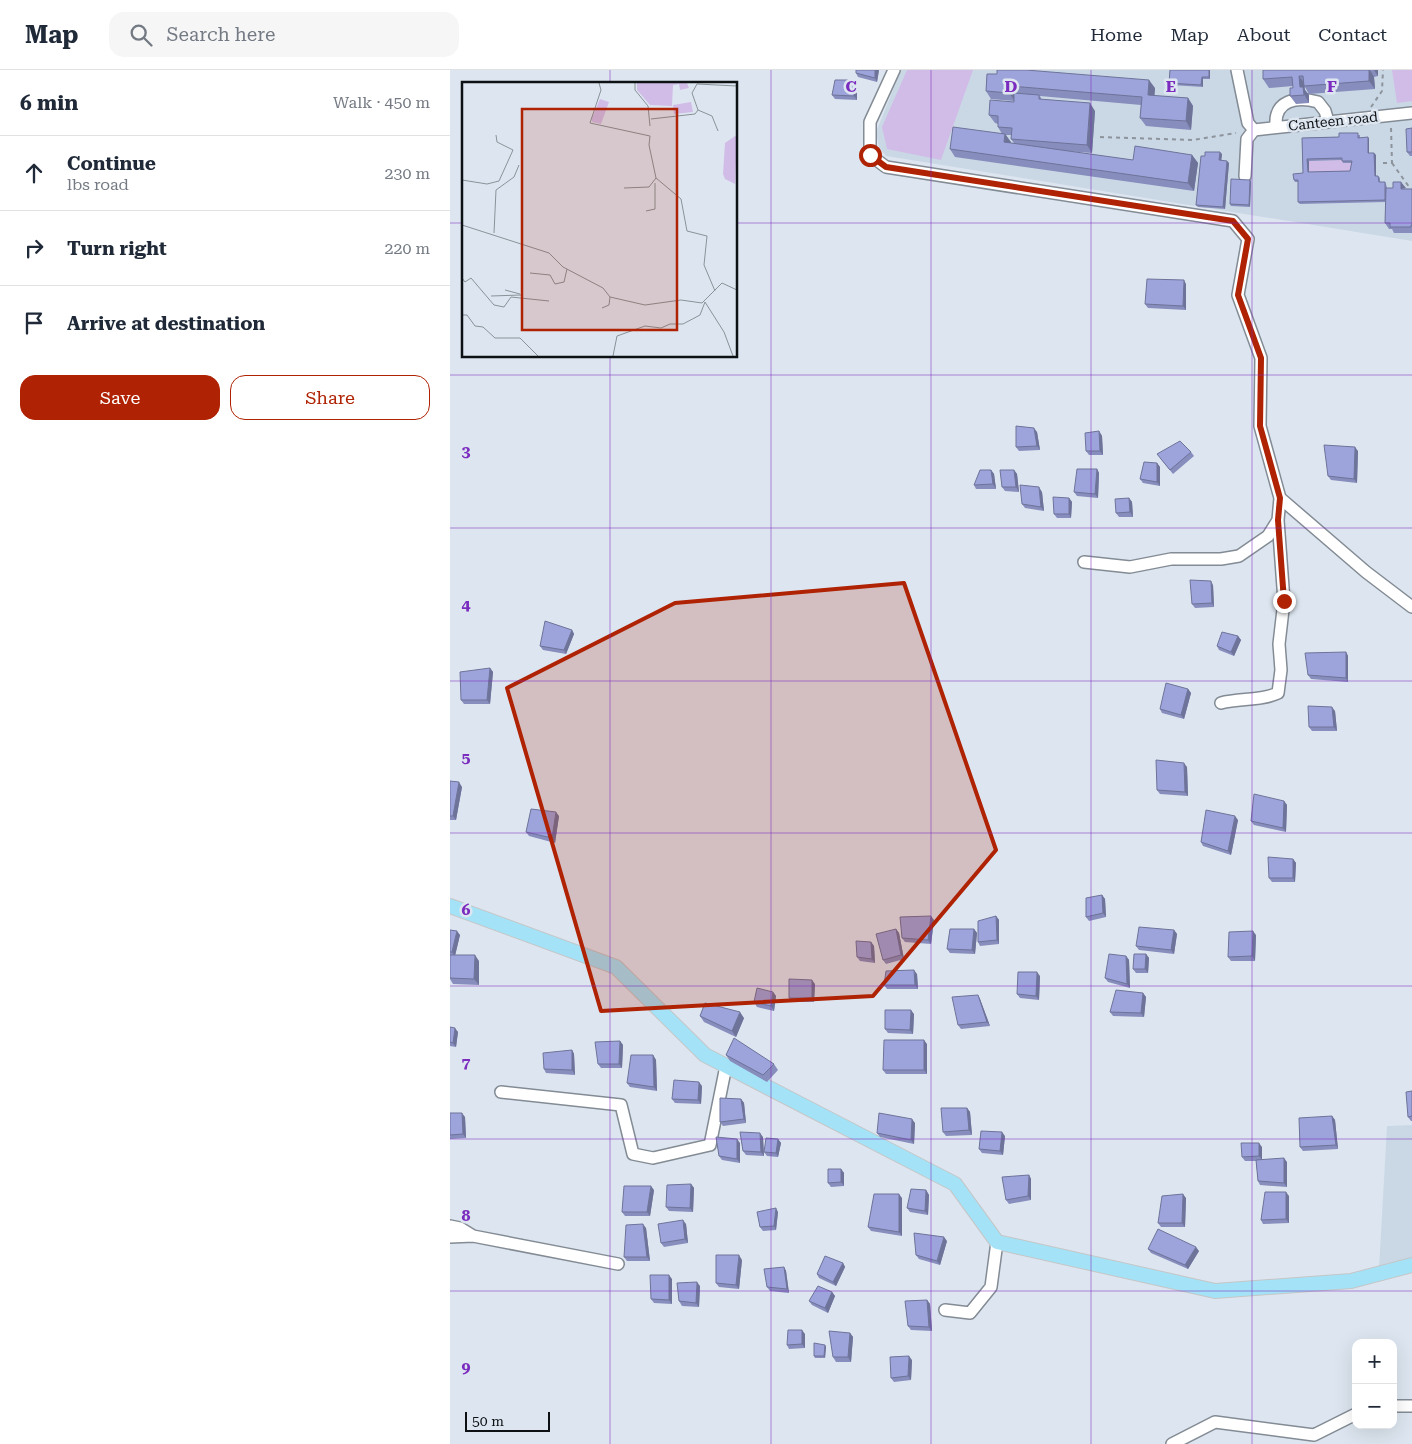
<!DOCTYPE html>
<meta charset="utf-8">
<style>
:root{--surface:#fff;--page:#f6f6f7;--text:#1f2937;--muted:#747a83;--line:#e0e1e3;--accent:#af2203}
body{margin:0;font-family:"Roboto Serif",serif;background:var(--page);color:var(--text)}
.controls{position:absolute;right:15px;bottom:15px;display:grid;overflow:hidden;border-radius:10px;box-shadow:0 5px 20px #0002}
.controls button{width:45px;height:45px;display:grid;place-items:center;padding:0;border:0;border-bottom:1px solid var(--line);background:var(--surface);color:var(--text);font:25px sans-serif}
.scale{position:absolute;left:15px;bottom:12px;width:85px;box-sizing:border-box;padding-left:5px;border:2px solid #0e1114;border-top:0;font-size:14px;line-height:18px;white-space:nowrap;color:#0e1114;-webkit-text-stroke:4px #dde6f0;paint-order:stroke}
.stop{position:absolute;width:15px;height:15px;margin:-11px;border:4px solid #af2203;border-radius:50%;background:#fff}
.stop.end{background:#af2203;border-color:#fff;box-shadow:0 1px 5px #0008}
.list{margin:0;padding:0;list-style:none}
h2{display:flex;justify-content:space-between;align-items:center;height:65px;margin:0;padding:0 20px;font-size:21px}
h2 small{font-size:16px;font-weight:400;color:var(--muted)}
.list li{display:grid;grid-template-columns:32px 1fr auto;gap:15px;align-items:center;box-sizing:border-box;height:75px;padding:0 20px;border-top:1px solid var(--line)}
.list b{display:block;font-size:19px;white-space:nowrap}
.list p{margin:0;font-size:16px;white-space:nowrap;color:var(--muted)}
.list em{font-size:16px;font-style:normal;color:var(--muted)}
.actions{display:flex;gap:10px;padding:15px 20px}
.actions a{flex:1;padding:11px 0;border:1px solid var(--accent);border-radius:15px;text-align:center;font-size:18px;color:var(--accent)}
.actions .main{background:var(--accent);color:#fff}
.icon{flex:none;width:28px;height:28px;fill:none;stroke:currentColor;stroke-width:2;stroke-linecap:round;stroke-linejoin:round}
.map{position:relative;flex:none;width:962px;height:1374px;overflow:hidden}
header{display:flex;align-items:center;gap:30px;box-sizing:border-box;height:70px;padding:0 25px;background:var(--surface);border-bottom:1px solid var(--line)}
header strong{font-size:24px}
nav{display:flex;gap:28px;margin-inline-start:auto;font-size:18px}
.search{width:350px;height:45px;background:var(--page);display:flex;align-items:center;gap:12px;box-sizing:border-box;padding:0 18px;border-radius:15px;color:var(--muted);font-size:19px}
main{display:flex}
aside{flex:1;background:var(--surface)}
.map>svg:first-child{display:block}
</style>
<header>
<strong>Map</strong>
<div class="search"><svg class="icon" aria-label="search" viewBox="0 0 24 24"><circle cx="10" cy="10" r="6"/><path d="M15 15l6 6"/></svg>Search here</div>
<nav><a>Home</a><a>Map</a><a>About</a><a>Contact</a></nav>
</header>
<main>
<aside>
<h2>6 min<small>Walk · 450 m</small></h2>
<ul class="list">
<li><svg class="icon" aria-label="ahead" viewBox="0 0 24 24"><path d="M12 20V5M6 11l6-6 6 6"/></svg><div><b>Continue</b><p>lbs road</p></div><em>230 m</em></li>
<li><svg class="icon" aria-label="right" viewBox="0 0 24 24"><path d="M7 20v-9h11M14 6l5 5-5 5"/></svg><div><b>Turn right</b></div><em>220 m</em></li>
<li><svg class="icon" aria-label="arrive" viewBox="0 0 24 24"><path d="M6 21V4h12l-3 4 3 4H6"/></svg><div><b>Arrive at destination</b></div></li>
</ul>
<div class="actions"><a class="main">Save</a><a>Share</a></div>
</aside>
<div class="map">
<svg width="962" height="1374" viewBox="0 0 962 1374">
<rect width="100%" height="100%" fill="#dde6f0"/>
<path fill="#cad8e6" d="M451,0H962V171L436,86L429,77L426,62Z
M962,1055V1189L929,1198L937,1056Z"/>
<path fill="#d1bce7" d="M457,0H523L491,90L437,79L432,57Z
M942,0H962V31L947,33Z
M893,90L904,93L901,103L859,104V91Z"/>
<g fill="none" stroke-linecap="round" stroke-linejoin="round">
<defs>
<path id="minor" d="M444,0L420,52V85L436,97L783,151L798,169L788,225L811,288L810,356L830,428L916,502L962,537
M787,0L798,53L804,60
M826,56C824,30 847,26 868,32L875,41L878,51
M804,60L962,43
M795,106L797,69L804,60
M634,492L680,497L721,489H771L789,486L818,466L828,450L830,428
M771,633C789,628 811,631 828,623L831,600L829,574L834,531L828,450
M51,1022L171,1035L183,1084L203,1088L260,1075L276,996
M0,1156L10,1158L23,1166
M0,1167L23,1166L168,1194
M495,1240L520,1243L541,1217L547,1172
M943,1336H962
M722,1374L765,1352L864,1365L906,1344"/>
<path id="major" d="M0,836L166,897L255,985L505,1114L547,1172L765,1221L901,1211L962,1195"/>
</defs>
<use href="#minor" stroke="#838b94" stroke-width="14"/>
<use href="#major" stroke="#c5c6c7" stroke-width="16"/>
<path stroke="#8d939b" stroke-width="2" stroke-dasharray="4 4" stroke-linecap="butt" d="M921,37L932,21L933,0
M650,67L743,70L786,63
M933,93H942L941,57
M942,93L962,121"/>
<use href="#minor" stroke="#fff" stroke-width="11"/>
<use href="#major" stroke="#a4e3f7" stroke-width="14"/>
</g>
<path fill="#878dbc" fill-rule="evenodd" d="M429,0L427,12L408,7L406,3Z
M720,0H760V9H753V17L721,15L719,13Z
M813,0H928V6L924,7L925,19L859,24L855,17V20L859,25V33L846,34L840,26L843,18V16L819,18L813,9Z
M537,4L705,18L704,26L738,28L743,36L741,60L696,56L690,48L691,35L590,26L592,30L645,41L642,83L616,81L683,90L742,85L748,93L744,121L505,87L500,79L552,64L548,57V54L545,53L539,45L564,32V31L541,29L536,21ZM556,65H561V69L564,73H561Z
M407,14V30L385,29L382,25Z
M962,58V86H960L957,82Z
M910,65V68L919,69V83L926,85V106H928L930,108V112H935L936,114L937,118L962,119V163H944L942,159H939L935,153L936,132L850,134L848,132V112H845L844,110L853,103L852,68L889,67ZM892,90L893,93H902L900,101L859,102V91Z
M772,84L771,91L779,93L775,139L748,137L746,135L755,86Z
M800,110L801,112L800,137L781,136L780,134Z
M736,214V240L698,238L695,234Z
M649,361L652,366L653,385H639L636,381Z
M587,362L590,380L569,381L566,377Z
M908,381L907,413L881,410L878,406Z
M741,382L744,386L723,404L710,388Z
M707,393L710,397V416L693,413L690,409Z
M647,399L649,403L648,428L627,426L624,422Z
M541,400L544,404L546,419H526L524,415Z
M564,400L567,404L569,422L555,421L552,417Z
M592,422L594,441L575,438L572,434Z
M619,428L622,432L621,448H607L604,444Z
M679,428L682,432L683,447H669L666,443Z
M763,515L764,537L745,538L742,534Z
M122,560L124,564L116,584L93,580L90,576Z
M788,566L791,570L784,586L769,580L767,576Z
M896,582L898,586V612L861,609L858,605Z
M40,598L43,602L40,634H14L11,630Z
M738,619L741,623L734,649L712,643L710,639Z
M885,641L887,661H862L859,657Z
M737,697L738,726L710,724L707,720Z
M0,711L12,717L6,750H0Z
M834,731L837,735L836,762L804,755L801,751Z
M109,746L105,773L79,766L76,762Z
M788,750L781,785L753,776L751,772Z
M843,789L846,793L845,812H822L819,808Z
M652,825L655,829L656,847L639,851L636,847Z
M546,846L549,850V874L530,876L528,872Z
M484,850L481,874L455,872L452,868Z
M446,859L449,863L454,889L436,894L433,890Z
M524,859L527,863L525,884L500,883L497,879Z
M0,860L10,865L5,885L29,891V915L3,914L0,909Z
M724,860L727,864L724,884L689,880L686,876Z
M806,865L805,891H781L778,887Z
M421,872L424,876L425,893L410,891L407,887Z
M696,884L699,888L698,903H686L683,899Z
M676,886L679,890L680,918L658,912L655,908Z
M467,904L468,919H437L434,915Z
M590,906L589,930L570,928L567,924Z
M365,914L364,932H342L339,928Z
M323,922L326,926L324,941L307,937L304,932Z
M693,923L696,927L694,947L663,946L660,942Z
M528,925L530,929L540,956L511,959L508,955Z
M464,944L463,964L438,963L435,959Z
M250,946L294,948L286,967L254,952Z
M0,957L8,962L6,977L0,976Z
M170,971L173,975L172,998H151L148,994Z
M477,974V1004H436L433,1000Z
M122,980L124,984L125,1005L96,1003L94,999Z
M203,985L206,990L207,1021L180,1017L177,1013Z
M276,985L324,994L328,1000L317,1012L280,991Z
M252,1016L251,1034L225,1033L222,1029Z
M962,1021V1051H961L958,1047Z
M291,1029L294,1033L296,1053L273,1056L270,1052Z
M517,1038L520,1042L522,1065L496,1066L493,1062Z
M0,1043L15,1047L16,1068L0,1069Z
M882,1046L885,1050L888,1079L853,1081L850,1077Z
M465,1053L464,1074L430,1067L427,1063Z
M555,1066L553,1085L532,1083L529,1079Z
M313,1067L314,1086L296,1085L293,1081Z
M328,1069L331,1073L328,1087L317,1086L314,1082Z
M290,1073V1093L272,1090L269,1086Z
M812,1077V1090L837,1092V1117L810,1115L808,1111L806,1091H795L792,1087Z
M391,1099L394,1103V1116L381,1117L378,1113Z
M579,1105L581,1109V1130L559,1134L556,1130Z
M241,1114L244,1118L243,1142L219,1141L216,1137Z
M204,1120L200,1146H175L172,1142Z
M476,1120L479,1125L478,1145L460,1142L457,1138Z
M839,1126V1153L813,1154L811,1150Z
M452,1128V1166L421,1161L418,1157Z
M736,1128L735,1157H711L708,1153Z
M328,1142L326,1160L313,1161L310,1157Z
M236,1154L238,1173L214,1177L211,1173Z
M196,1158L200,1191H177L174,1187Z
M497,1171L490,1195L469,1189L466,1185Z
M698,1179L749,1181L738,1199L701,1183Z
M292,1190L289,1219L269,1217L266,1213Z
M393,1193L395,1197L386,1216L369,1208L367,1204Z
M334,1197L336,1201L339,1223L320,1221L317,1217Z
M222,1209V1234L204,1233L201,1229Z
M250,1216L249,1237L232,1236L229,1231Z
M382,1222L385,1226L378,1243L362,1235L359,1231Z
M477,1230L480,1234L482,1261L461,1260L458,1256Z
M400,1263L403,1267L401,1292H386L383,1287Z
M355,1264V1278L339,1279L337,1275Z
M375,1275L376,1277L375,1288H365L364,1286Z
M462,1290L461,1310L444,1312L441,1308Z"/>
<path fill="#6e7399" d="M425,0H429L427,12L425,8Z
M759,0H760V9L759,7Z
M919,0H920L924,7L925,19L919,11Z
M924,0H928V6Z
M849,6L855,14L854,16L855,20L859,25V33L850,17Z
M752,7L753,9V17L751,15Z
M404,10L407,14V30L404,26Z
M699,10L705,18L704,33L698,25Z
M560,16L565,24V31L559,23Z
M738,28L743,36L741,60L736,51Z
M640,33L645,41L642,83L637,75Z
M555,64L561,72L560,80L554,72Z
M918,67L919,69V85L918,83Z
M770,82L772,84L771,92L769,90Z
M924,83L926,85V108L925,106Z
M742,85L748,93L744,121L738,113Z
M857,89L859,91V104L858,102Z
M777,91L779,93L775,139L773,137Z
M800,110L801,112L800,137L799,135Z
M951,112L956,118L951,119Z
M734,210L736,214V240L733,236Z
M584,358L587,362L590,380L587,376Z
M649,361L652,366L653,385L650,381Z
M905,377L908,381L907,413L904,409Z
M707,393L710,397V416L707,412Z
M647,399L649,403L648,428L645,424Z
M541,400L544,404L546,419L543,414Z
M564,400L567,404L569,422L566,417Z
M589,417L592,422L594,441L591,437Z
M619,428L622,432L621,448L619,444Z
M679,428L682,432L683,447L680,442Z
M761,511L763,515L764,537L762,533Z
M122,560L124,564L116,584L114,580Z
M788,566L791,570L784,586L781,582Z
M896,582L898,586V612L896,608Z
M40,598L43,602L40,634L37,630Z
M738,619L741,623L734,649L731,645Z
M882,637L885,641L887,661L884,657Z
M734,693L737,697L738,726L735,722Z
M9,712L12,717L6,750L3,746Z
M834,731L837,735L836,762L833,758Z
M106,742L109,746L105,773L102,768Z
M785,746L788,750L781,785L778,781Z
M843,789L846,793L845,812L843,808Z
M652,825L655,829L656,847L653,843Z
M481,846L484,850L481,874L478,870Z
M546,846L549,850V874L547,870Z
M446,859L449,863L454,889L451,885Z
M524,859L527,863L525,884L522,880Z
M724,860L727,864L724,884L721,880Z
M7,861L10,865L5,886L2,882Z
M803,861L806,865L805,891L802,886Z
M421,872L424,876L425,893L422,889Z
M696,884L699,888L698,903L695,899Z
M25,885L29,891V915L24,909Z
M676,886L679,890L680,918L677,914Z
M464,900L467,904L468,919L465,915Z
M587,902L590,906L589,930L586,926Z
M362,910L365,914L364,932L362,928Z
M323,922L326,926L324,941L321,936Z
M693,923L696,927L694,947L691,943Z
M528,925L530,929L540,956L537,952Z
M461,940L464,944L463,964L460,960Z
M290,942L294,948L286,967L282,961Z
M5,958L8,962L6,977L3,973Z
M474,970L477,974V1004L474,1000Z
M170,971L173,975L172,998L169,994Z
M122,980L124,984L125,1005L122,1000Z
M203,985L206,990L207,1021L204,1017Z
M249,1012L252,1016L251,1034L248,1030Z
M291,1029L294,1033L296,1053L294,1049Z
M517,1038L520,1042L522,1065L519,1060Z
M12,1043L15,1047L16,1068L13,1064Z
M882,1046L885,1050L888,1079L886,1075Z
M462,1049L465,1053L464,1074L461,1070Z
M552,1062L555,1066L553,1085L550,1081Z
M310,1063L313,1067L314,1086L311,1082Z
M287,1069L290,1073V1093L287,1089Z
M328,1069L331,1073L328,1087L326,1083Z
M809,1073L812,1077V1090L809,1086Z
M834,1088L837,1092V1117L834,1113Z
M391,1099L394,1103V1116L391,1112Z
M579,1105L581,1109V1130L578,1126Z
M241,1114L244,1118L243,1142L240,1138Z
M201,1116L204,1120L200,1146L197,1142Z
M476,1120L479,1125L478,1145L475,1141Z
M836,1122L839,1126V1153L836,1149Z
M449,1124L452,1128V1166L449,1162Z
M733,1124L736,1128L735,1157L732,1153Z
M326,1138L328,1142L326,1160L324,1156Z
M233,1150L236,1154L238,1173L235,1169Z
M193,1154L196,1158L200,1191L197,1187Z
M494,1167L497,1171L490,1195L487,1191Z
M746,1177L749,1181L738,1199L735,1195Z
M289,1185L292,1190L289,1219L286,1215Z
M393,1193L395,1197L386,1216L383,1212Z
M334,1197L336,1201L339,1223L337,1219Z
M219,1205L222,1209V1234L219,1230Z
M247,1212L250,1216L249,1237L246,1233Z
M382,1222L385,1226L378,1243L375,1238Z
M477,1230L480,1234L482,1261L479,1257Z
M352,1260L355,1264V1278L352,1274Z
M400,1263L403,1267L401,1292L398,1287Z
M375,1275L376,1277L375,1288L374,1286Z
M459,1286L462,1290L461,1310L458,1306Z"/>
<path fill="#9da4db" stroke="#6e7399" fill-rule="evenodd" d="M406,0H425V8L406,3Z
M547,0H576L699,10L698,25L738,28L736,51L690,48L692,27L560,16L559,23L536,21L537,4H547Z
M720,0H759V7H752L751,15L719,13Z
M813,0H919V11L854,16L853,6H849L850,17H853L854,25L840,26V18H843L842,7L813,9Z
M385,10H404V26L382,25Z
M564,23L589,25V29L640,33L637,75L561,69L562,58L548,57V46L539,45L540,30L564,32Z
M503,57L555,64L554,72L683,90L685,76L742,85L738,113L500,79Z
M962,58V82H957L956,59Z
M889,63H908V68L918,67V83H924L925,106H928L929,112H935V130L848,132V110H844L843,104L853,103L852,68L889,67ZM892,88V91H902L900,101L858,102L857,89Z
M755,82H770L769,90L777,91L773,137L746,135L751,86H755Z
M781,109L800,110L799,135L780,134Z
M943,112H951V119H962V155H961V157H940V153H935L936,118H943Z
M697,209L734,210L733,236L695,234Z
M566,356L584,358L587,376L566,377Z
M649,361L650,381H636L635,363Z
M730,371L741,382L720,400L707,384Z
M874,375L905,377L904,409L878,406Z
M694,392L707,393V412L690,409Z
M627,399H647L645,424L624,422Z
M530,400H541L543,414L524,415Z
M550,400H564L566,417H552Z
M570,415L589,417L591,437L572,434Z
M603,427L619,428V444H604Z
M679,428L680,442L666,443L665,429Z
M740,510L761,511L762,533L742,534Z
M95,551L122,560L114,580L90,576Z
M772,562L788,566L781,582L767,576Z
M896,582V608L858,605L855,583Z
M40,598L37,630H11L10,602Z
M716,613L738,619L731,645L710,639Z
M858,636L882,637L884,657H859Z
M706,690L734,693L735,722L707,720Z
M0,711L9,712L3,746H0Z
M804,724L834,731L833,758L801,751Z
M81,739L106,742L102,768L76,762Z
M756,740L785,746L778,781L751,772Z
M818,787L843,789V808H819Z
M652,825L653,843L636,847V828Z
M481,846L478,870L452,868L450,847Z
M546,846L547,870L528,872V851Z
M689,857L724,860L721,880L686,876Z
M446,859L451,885L433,890L426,864Z
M500,859H524L522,880L497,879Z
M0,860L7,861L2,882H0Z
M803,861L802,886L778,887L779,862Z
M406,871L421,872L422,889L407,887Z
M659,884L676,886L677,914L655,908Z
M684,884H696L695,899H683Z
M0,885H25L24,909L0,908Z
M464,900L465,915H434L436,901Z
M568,902H587L586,926L567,924Z
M339,909L362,910V928H339Z
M307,918L323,922L321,936L304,932Z
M666,920L693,923L691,943L660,942Z
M528,925L537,952L508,955L502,927Z
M255,933L290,942L282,961L250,946Z
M435,940H461L460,960L435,959Z
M0,957L5,958L3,973L0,972Z
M284,968L324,994L313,1005L276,985Z
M434,970H474V1000H433Z
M170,971L169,994H148L145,972Z
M122,980V1000L94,999L93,983Z
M181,985H203L204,1017L177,1013Z
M224,1010L249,1012L248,1030L222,1029Z
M962,1021V1046L958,1047L956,1022Z
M270,1028L291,1029L294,1049L270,1052Z
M491,1038H517L519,1060L493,1062Z
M0,1043H12L13,1064L0,1065Z
M429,1043L462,1049L461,1070L427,1063Z
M882,1046L886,1075L850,1077L849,1048Z
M531,1061L552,1062L550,1081L529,1079Z
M290,1062L310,1063L311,1082L293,1081Z
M266,1067L287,1069V1089L269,1086Z
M316,1068L328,1069L326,1083L314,1082Z
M791,1073H809V1086L792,1087Z
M834,1088V1113L808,1111L806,1090Z
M378,1099H391V1112L378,1113Z
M579,1105L578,1126L556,1130L552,1107Z
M241,1114L240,1138L216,1137L217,1115Z
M174,1116H201L197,1142H172Z
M461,1119L476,1120L475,1141L457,1138Z
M815,1122H836V1149L811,1150Z
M424,1124H449V1162L418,1157Z
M733,1124L732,1153H708L712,1126Z
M326,1138L324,1156L310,1157L307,1142Z
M233,1150L235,1169L211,1173L208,1154Z
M193,1154L197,1187H174L176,1155Z
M708,1159L746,1177L735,1195L698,1179Z
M464,1163L494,1167L487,1191L466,1185Z
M266,1185H289L286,1215L266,1213Z
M375,1186L393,1193L383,1212L367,1204Z
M334,1197L337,1219L317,1217L314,1199Z
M200,1205H219V1230L201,1229Z
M247,1212L246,1233L229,1231L227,1213Z
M368,1216L382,1222L375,1238L359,1231Z
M477,1230L479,1257L458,1256L455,1231Z
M338,1260H352V1274L337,1275Z
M379,1261L400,1263L398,1287H383Z
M364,1273L375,1275L374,1286H364Z
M459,1286L458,1306L441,1308L440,1287Z"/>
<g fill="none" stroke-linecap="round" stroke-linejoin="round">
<path stroke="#af2203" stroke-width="6" d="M420,85L436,97L783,151L798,169L788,225L811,288L810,356L830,428L828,450L834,531"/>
</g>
<path fill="#af2203" fill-opacity="0.2" stroke="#af2203" stroke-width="4" stroke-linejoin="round" d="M454,513L546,780L423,926L151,941L57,618L225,533Z"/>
<path fill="none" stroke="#7b2cbf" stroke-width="1" stroke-opacity="0.55" d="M160,0V14M321,0V1374M481,0V1374M641,0V1374M802,0V1374M0,153H14M286,153H962M160,286V1374M0,305H962M0,458H962M0,611H962M0,763H962M0,916H962M0,1069H962M0,1221H962"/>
<g text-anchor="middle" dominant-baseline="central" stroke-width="5" stroke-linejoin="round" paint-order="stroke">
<g font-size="14" fill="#0e1114" stroke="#dde6f0">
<text transform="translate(883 51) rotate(-6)">Canteen road</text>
</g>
</g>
<g transform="translate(12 12)">
<rect width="275" height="275" fill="#dde6f0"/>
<path d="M175,1H225L227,6L218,8L217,2L211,3L210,24L188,23L175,8ZM138,17L147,20L139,42L130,40V36ZM229,20L231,30L212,32L211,23ZM273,54L275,55L273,102L263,97L261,92L263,61Z" fill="#d1bce7"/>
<path fill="none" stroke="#8a9198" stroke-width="1" d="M137,1L139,8L128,41L188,54L187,63L194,96L219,117L225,149L245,154L242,183L253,209M173,1V8L186,24L188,44M235,2L275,4M236,28L250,34L256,49M189,37L233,32L236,28L230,11L235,2M0,98L25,102L37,99L51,68L35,60L34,53M162,106L187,105L194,96M184,129L193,127V101M0,143L87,171L101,185L141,206L148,215L183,223L219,218L240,221L260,201L275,208M32,151L34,108L52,95L57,83M68,191L88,193L93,202L102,200L105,187M0,196L3,200L9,196L32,223L42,225L49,215L87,219M43,208L58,212M29,214L59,213M243,220L262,250L271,274M140,226L147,223L148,215M0,233H5L13,244L21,245L33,256H58L76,274M151,274L155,254L183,244L199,246L208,242H221L238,233L243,220"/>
<path fill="#af2203" fill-opacity="0.15" stroke="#af2203" stroke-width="2.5" d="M60,27H215V248H60Z"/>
<rect width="275" height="275" fill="none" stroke="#0e1114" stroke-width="2.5"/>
</g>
<g font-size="16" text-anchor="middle" font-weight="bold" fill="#7b2cbf" stroke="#dde6f0" stroke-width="5" stroke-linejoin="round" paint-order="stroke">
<text x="401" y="22">C</text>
<text x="561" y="22">D</text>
<text x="721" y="22">E</text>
<text x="882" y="22">F</text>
<text x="16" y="387">3</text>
<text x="16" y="540">4</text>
<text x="16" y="693">5</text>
<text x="16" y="845">6</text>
<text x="16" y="998">7</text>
<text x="16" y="1151">8</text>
<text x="16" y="1303">9</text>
</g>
</svg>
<div class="controls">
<button>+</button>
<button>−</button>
</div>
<div class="scale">50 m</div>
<div class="stop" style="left:420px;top:85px"></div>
<div class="stop end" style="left:834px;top:531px"></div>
</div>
</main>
